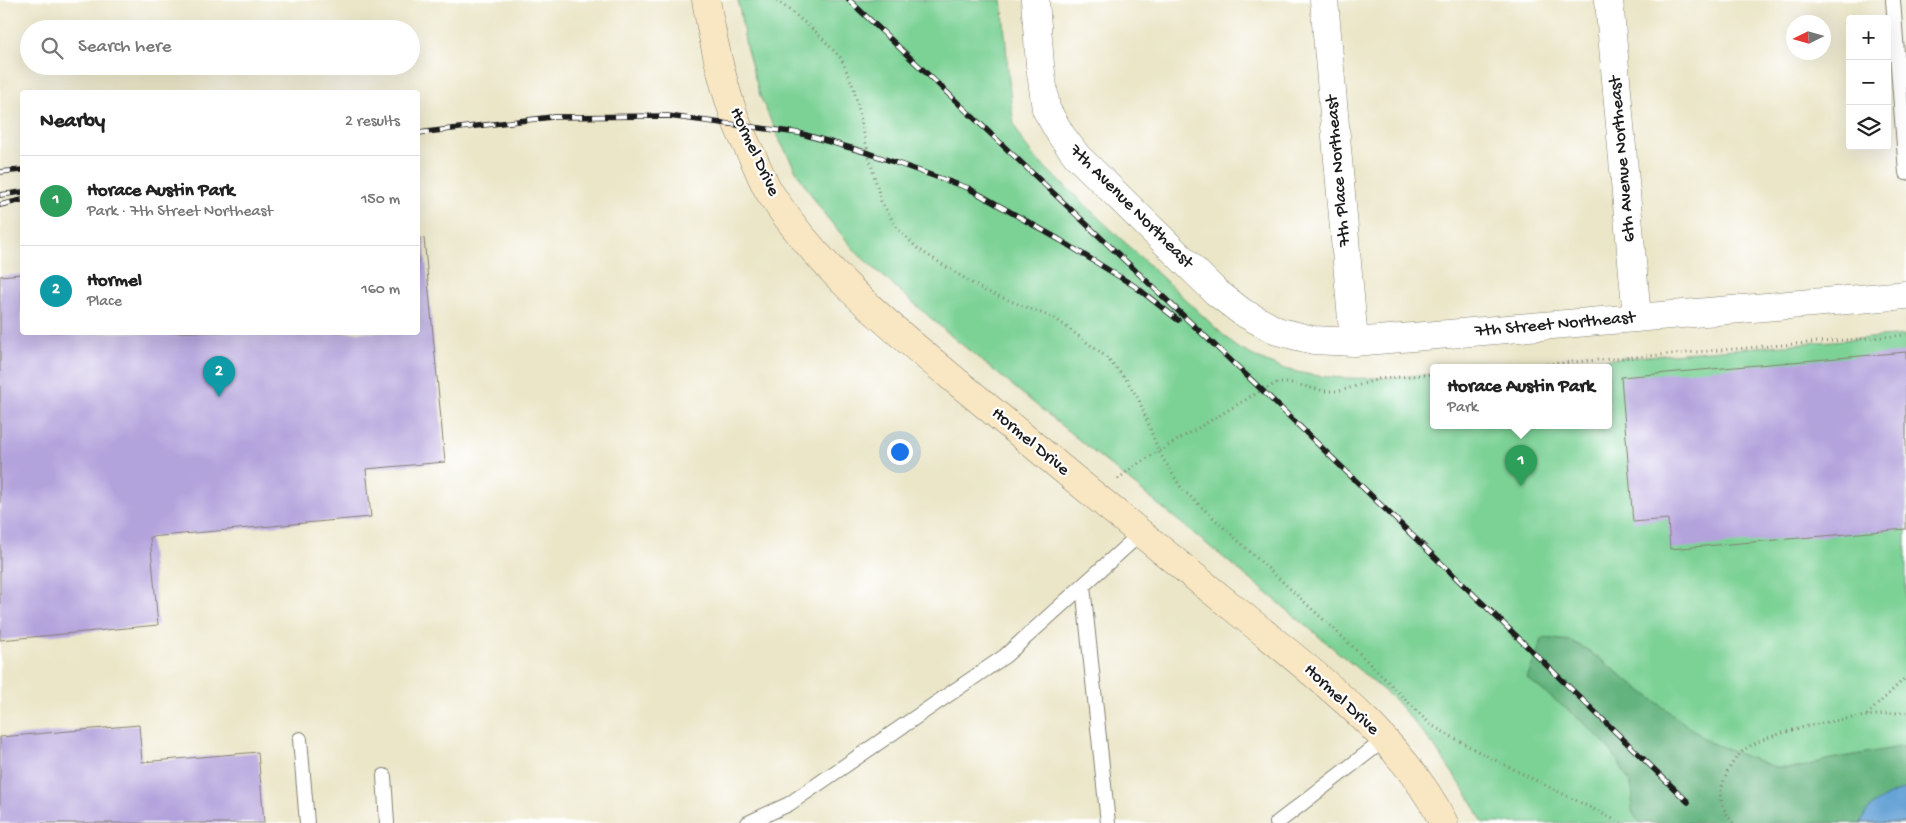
<!DOCTYPE html>
<meta charset="utf-8">
<style>
:root{--surface:#fff;--page:#f2f2f2;--text:#222;--muted:#767676;--line:#e0e0e0;--accent:#b45309}
body{margin:0;font-family:"Gochi Hand",sans-serif;background:var(--page);color:var(--text)}
.controls{position:absolute;right:15px;top:15px;display:grid;overflow:hidden;border-radius:5px;box-shadow:0 5px 20px #0002}
.controls button{width:45px;height:45px;display:grid;place-items:center;padding:0;border:0;border-bottom:1px solid var(--line);background:var(--surface);color:var(--text);font:25px sans-serif}
.compass{position:absolute;left:1786px;top:15px;width:45px;height:45px;border-radius:50%;background:var(--surface);box-shadow:0 5px 20px #0002;rotate:265deg}
.you{position:absolute;left:899px;top:451px;width:18px;height:18px;margin:-12px;border:4px solid #fff;border-radius:50%;background:#1a73e8;box-shadow:0 0 0 8px #1a73e833}
.badge{display:grid;place-items:center;width:32px;height:32px;border-radius:50%;background:var(--accent);color:#fff;font-size:16px;font-weight:700}
.pin{position:absolute;translate:-50% -41px;filter:drop-shadow(0 1px 2px #0008)}
.pin::after{content:'';position:absolute;top:26px;width:18px;height:15px;background:inherit;clip-path:polygon(0 0,100% 0,50% 100%)}
.popup{position:absolute;left:1430px;top:364px;width:182px;height:65px;box-sizing:border-box;display:grid;place-content:center;border-radius:5px;background:var(--surface);filter:drop-shadow(0 1px 4px #0005);font-size:16px;white-space:nowrap;color:var(--muted)}
.popup b{font-size:19px;color:var(--text)}
.popup::after{content:'';position:absolute;left:50%;top:100%;margin-left:-10px;border:10px solid transparent;border-top-color:var(--surface)}
.list{margin:0;padding:0;list-style:none}
h2{display:flex;justify-content:space-between;align-items:center;height:65px;margin:0;padding:0 20px;font-size:21px}
h2 small{font-size:16px;font-weight:400;color:var(--muted)}
.list li{display:grid;grid-template-columns:32px 1fr auto;gap:15px;align-items:center;box-sizing:border-box;height:90px;padding:0 20px;border-top:1px solid var(--line)}
.list b{display:block;font-size:19px;white-space:nowrap}
.list p{margin:0;font-size:16px;white-space:nowrap;color:var(--muted)}
.list em{font-size:16px;font-style:normal;color:var(--muted)}
.icon{flex:none;width:28px;height:28px;fill:none;stroke:currentColor;stroke-width:2;stroke-linecap:round;stroke-linejoin:round}
.map{position:relative;flex:none;width:1906px;height:823px;overflow:hidden}
.search{position:absolute;background:var(--surface);box-shadow:0 5px 20px #0002;left:20px;top:20px;width:400px;height:55px;display:flex;align-items:center;gap:12px;box-sizing:border-box;padding:0 18px;border-radius:28px;color:var(--muted);font-size:19px}
.panel{position:absolute;background:var(--surface);box-shadow:0 5px 20px #0002;left:20px;top:90px;width:400px;height:245px;border-radius:5px}
.map>svg:first-child{display:block}
</style>
<div class="map">
<svg width="1906" height="823" viewBox="0 0 1906 823">
<rect width="100%" height="100%" fill="#fff"/>
<filter id="ink" filterUnits="userSpaceOnUse"><feTurbulence type="fractalNoise" baseFrequency=".02" numOctaves="2"/><feDisplacementMap in="SourceGraphic" scale="10" xChannelSelector="R" yChannelSelector="G"/><feConvolveMatrix kernelMatrix="1 2 1 2 8 2 1 2 1" color-interpolation-filters="sRGB"/></filter>
<filter id="wash" filterUnits="userSpaceOnUse"><feTurbulence type="fractalNoise" baseFrequency=".0096" numOctaves="4" result="noise"/><feDisplacementMap in="SourceGraphic" scale="20" xChannelSelector="R" yChannelSelector="G"/><feGaussianBlur stdDeviation="1.12" result="paint"/><feColorMatrix in="noise" values="0 0 0 0 0 0 0 0 0 0 0 0 0 0 0 0 0 1.4 0 .05"/><feComposite in="paint" operator="in"/></filter>
<g filter="url(#wash)">
<rect width="100%" height="100%" fill="#ebe6c8"/>
<path fill="#7bd195" stroke="#4c7658" d="M738,0H1002L1011,104L1014,124L1022,141L1035,158L1236,347C1252,355 1268,364 1285,369C1334,383 1384,378 1433,374L1434,425H1608V367H1512L1906,335V823H1483L1470,798L1434,746L1395,700L1267,593L949,334L859,255L825,215L799,176L780,141L760,96L746,46Z"/>
<path fill="#64b37e" stroke="#40684d" d="M1543,638L1571,641L1588,650L1709,742L1777,768H1800L1826,760L1906,746V823H1642C1625,812 1635,801 1632,789C1629,779 1623,770 1618,761C1596,727 1558,704 1527,678Z"/>
<path fill="#65a2d6" stroke="#405f79" d="M1906,789V823H1861C1866,805 1890,793 1906,789Z"/>
<g id="blocks">
<path fill="#b3a3dc" d="M424,238L445,462L366,469L371,517L150,537L158,625L0,640V276L22,274V332H418V239Z
M1906,352V529L1670,549L1668,519L1633,522L1621,377Z
M139,725L142,762L258,752L264,823H0V737Z"/>
</g>
</g>
<g filter="url(#ink)">
<use href="#blocks" fill-opacity="0" stroke="#848172" stroke-width="1"/>
<g fill="none" stroke-linecap="round" stroke-linejoin="round">
<defs>
<path id="lane" d="M1893,0L1906,173
M1083,586L1108,823
M300,739L307,823
M384,776L387,823
M748,823L789,804L1005,656L1141,533
M1277,823L1384,740"/>
<path id="street" d="M1035,0L1040,65L1046,109L1061,135L1077,156L1216,292L1242,312L1277,331L1313,340L1354,342L1906,295
M1324,0L1354,342
M1609,0L1637,318"/>
<path id="secondary" d="M706,0C713,41 722,82 736,121C741,135 749,149 755,162C760,173 764,184 770,193C824,277 908,341 984,404C1073,478 1162,551 1252,623C1322,680 1403,741 1444,823"/>
</defs>
<use href="#lane" stroke="#848172" stroke-width="16"/>
<use href="#street" stroke="#848172" stroke-width="29"/>
<use href="#secondary" stroke="#848172" stroke-width="29"/>
<path stroke="#848172" stroke-width="3" stroke-dasharray="1 4" stroke-linecap="butt" d="M777,0L816,32L841,58L854,88L868,153L881,201L897,228L918,249L983,290L1056,319L1105,356L1126,379L1139,400L1159,452L1182,489L1351,645L1431,725L1481,753L1621,823
M1512,367L1906,335
M1118,479L1134,466L1262,390L1277,383H1291L1325,391H1340L1379,379L1434,374
M1867,715L1906,677
M1733,823C1721,806 1717,798 1725,778C1730,764 1740,750 1754,744C1795,724 1860,716 1906,712"/>
<use href="#lane" stroke="#fff" stroke-width="14"/>
<use href="#street" stroke="#fff" stroke-width="28"/>
<use href="#secondary" stroke="#f9e7c3" stroke-width="28"/>
<defs>
<path id="rail" d="M849,0L1262,390L1688,802
M418,133L552,117L668,116L799,133L868,153L968,188L1060,240L1136,287L1178,320
M0,172L22,170
M0,195L22,192
M0,205L22,200"/>
</defs>
<use href="#rail" stroke="#1c1c1c" stroke-width="5.5"/>
<use href="#rail" stroke="#fff" stroke-width="4" stroke-dasharray="11" stroke-linecap="butt"/>
</g>
</g>
<g text-anchor="middle" dominant-baseline="central" stroke-width="4.5" stroke-linejoin="round" paint-order="stroke">
<g font-size="18" fill="#1c1c1c" stroke="#fff">
<text transform="translate(754 152) rotate(65)">Hormel Drive</text>
<text transform="translate(1623 159) rotate(-95)">6th Avenue Northeast</text>
<text transform="translate(1339 171) rotate(-95)">7th Place Northeast</text>
<text transform="translate(1131 207) rotate(45)">7th Avenue Northeast</text>
<text transform="translate(1555 325) rotate(-5)">7th Street Northeast</text>
<text transform="translate(1030 442) rotate(40)">Hormel Drive</text>
<text transform="translate(1341 700) rotate(43)">Hormel Drive</text>
</g>
</g>
</svg>
<div class="controls">
<button>+</button>
<button>−</button>
<button><svg class="icon" aria-label="layers" viewBox="0 0 24 24"><path d="M12 4l9 5-9 5-9-5zM3 14l9 5 9-5"/></svg></button>
</div>
<svg class="compass" viewBox="-18 -18 36 36"><path d="M0-13l5 13h-10z" fill="#e53935"/><path d="M0 13l5-13h-10z" fill="#767676"/></svg>
<div class="you"></div>
<div class="pin badge" style="left:1521px;top:486px;background:#2e9e5b">1</div>
<div class="popup"><b>Horace Austin Park</b>Park</div>
<div class="pin badge" style="left:219px;top:397px;background:#0f9aa8">2</div>
<div class="search"><svg class="icon" aria-label="search" viewBox="0 0 24 24"><circle cx="10" cy="10" r="6"/><path d="M15 15l6 6"/></svg>Search here</div>
<section class="panel">
<h2>Nearby<small>2 results</small></h2>
<ul class="list">
<li><span class="badge" style="background:#2e9e5b">1</span><div><b>Horace Austin Park</b><p>Park · 7th Street Northeast</p></div><em>150 m</em></li>
<li><span class="badge" style="background:#0f9aa8">2</span><div><b>Hormel</b><p>Place</p></div><em>160 m</em></li>
</ul>
</section>
</div>
